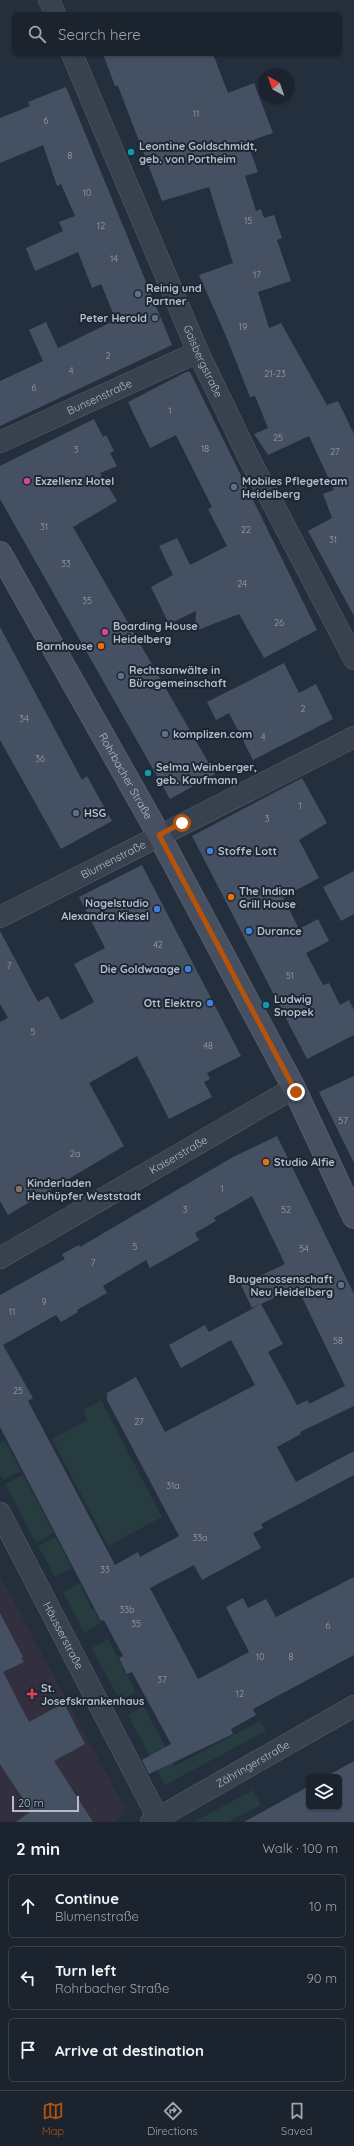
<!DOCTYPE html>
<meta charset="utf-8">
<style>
:root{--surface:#1b232e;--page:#242b36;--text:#f1f3f6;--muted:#a0a4aa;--line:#39404a;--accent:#b45309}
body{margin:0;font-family:Quicksand,sans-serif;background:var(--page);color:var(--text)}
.controls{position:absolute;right:12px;bottom:12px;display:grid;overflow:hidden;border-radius:6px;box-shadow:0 1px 3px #0004}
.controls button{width:36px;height:36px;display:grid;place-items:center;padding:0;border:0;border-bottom:1px solid var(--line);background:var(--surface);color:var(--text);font:20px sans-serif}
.compass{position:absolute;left:258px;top:68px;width:36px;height:36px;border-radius:50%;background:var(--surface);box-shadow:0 1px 3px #0004;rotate:320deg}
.scale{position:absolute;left:12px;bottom:10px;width:67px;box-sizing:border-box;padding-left:4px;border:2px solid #b4bcc9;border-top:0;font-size:11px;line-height:14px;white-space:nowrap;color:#b4bcc9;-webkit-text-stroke:3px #1d2633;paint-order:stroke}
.stop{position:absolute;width:12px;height:12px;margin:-9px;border:3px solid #b45309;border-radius:50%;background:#fff}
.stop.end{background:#b45309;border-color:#fff;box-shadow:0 1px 4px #0008}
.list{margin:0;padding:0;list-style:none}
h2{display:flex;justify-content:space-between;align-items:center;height:52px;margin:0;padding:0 16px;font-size:17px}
h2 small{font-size:13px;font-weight:400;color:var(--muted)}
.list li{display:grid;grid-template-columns:26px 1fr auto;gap:12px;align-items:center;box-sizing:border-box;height:64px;margin:0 8px 8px;padding:0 8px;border:1px solid var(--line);border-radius:6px}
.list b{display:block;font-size:15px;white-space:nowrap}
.list p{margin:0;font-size:13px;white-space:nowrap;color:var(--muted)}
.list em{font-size:13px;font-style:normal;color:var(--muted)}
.icon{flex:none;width:22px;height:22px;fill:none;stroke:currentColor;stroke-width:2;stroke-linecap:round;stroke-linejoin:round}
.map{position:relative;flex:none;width:354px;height:1822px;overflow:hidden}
.search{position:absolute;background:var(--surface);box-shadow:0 1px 3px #0004;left:12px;right:12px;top:12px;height:44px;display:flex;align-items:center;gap:10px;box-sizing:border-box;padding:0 14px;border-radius:6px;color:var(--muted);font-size:15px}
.sheet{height:268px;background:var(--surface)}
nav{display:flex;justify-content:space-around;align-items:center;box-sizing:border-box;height:56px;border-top:1px solid var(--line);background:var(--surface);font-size:11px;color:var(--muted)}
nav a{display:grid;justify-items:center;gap:2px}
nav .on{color:var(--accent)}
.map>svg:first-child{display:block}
</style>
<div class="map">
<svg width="354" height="1822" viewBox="0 0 354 1822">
<rect width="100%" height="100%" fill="#242f3e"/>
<path fill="#32303f" d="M0,1576L127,1812L113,1822H0Z"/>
<path fill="#263c3f" d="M101,1400L162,1517L108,1546L52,1439L88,1420L83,1410Z
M5,1441L21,1471L3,1480L0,1474V1443Z
M23,1475L54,1533L36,1543L5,1484Z
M56,1537L72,1568L55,1577L38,1546Z
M80,1583L92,1610L94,1609L101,1623L84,1633L63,1592Z
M108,1639L136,1692L120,1701L92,1648Z
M144,1706L175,1766L260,1721L266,1731L165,1785L128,1715Z
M253,1790L261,1805L228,1822H194Z"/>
<path fill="#455162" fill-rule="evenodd" d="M103,54H213L228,93L254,83L273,133L247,142L258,172L245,176L256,211L261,209L264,218L274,215L282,238L277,240L291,281L258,292L269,328L281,323L327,405L338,401L354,434V616L308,531L332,518L323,494L334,490L309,436L268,455L254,434L268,428L255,396L250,397L226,336L199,275L233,263L209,187L162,201L118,86H115Z
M66,87L172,345L0,426V381L43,361L29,330L46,322L58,348L116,320L101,284L92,288L78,252L35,271L26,248L63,231L59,222L75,216L61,184L57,186L43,145L0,163V118L30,106L28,102Z
M186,372H190L317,630L264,658L239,614L195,631L196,611L169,624L151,587L173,575L159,546L177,538L190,565L227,546L208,509L212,507L176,435L150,448L128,402Z
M94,419L103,437L106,435L114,451L110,453L117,466L100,473L117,501L73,527L215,774L170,799L0,499V466Z
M0,627L82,780L87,776L112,821L61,849L0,740Z
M284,663L299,693L316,684L333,719L253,760L229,713L216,720L207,702Z
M302,778L327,823L299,840L319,878L283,897L299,929L318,919L329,941L306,953L323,985L329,983L340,1005L349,1000L354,1010V1035L307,1059L192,836Z
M142,865L241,1056L207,1073L210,1079L204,1082L212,1097L169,1119L137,1056L89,1083L124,1146L8,1215L0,1201V1022L8,1018L0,1004V931L38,1002L48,996L61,1020L94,1002L74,964L105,948L79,897Z
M354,871V914L341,921L323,887Z
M354,1076V1163L319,1092Z
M277,1136L354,1294V1406L300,1432L301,1434L277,1447L296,1482L354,1451V1475L261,1524L263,1528L253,1533L261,1548L202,1580L194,1565L150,1588L198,1679L249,1652L226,1607L243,1598L248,1608L266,1599L276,1617L354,1577V1655L253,1709L256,1715L231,1729L233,1734L149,1774L142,1760L171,1744L132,1672L127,1674L119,1658L123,1656L104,1620L101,1621L0,1427V1295L65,1259L62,1254L79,1245L80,1247L233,1157ZM252,1196L285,1264L241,1285L252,1308L261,1304L209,1332L205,1325L169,1345L181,1368L231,1340L255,1385L165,1432L136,1377L107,1393V1400L179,1536L140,1557L138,1552L115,1565L28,1401L33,1398L3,1345L56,1315L61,1322L78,1312L77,1310L107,1293L103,1286L146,1260L150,1268L199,1240L195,1233L216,1221L214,1218ZM297,1287L345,1386L309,1404L308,1400L297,1405L268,1352L283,1344L261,1304Z
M0,1613L23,1657L21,1658L24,1662L3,1672L29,1722L64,1703L85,1744L54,1761L93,1822H16L31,1811L0,1764Z
M354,1761V1822H244L309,1786V1807H339V1777H325Z"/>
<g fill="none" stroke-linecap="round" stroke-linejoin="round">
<defs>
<g id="minor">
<path d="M49,0L55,14"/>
<path id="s1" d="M72,54L198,352L247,454L354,659"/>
<path id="s2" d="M0,442L198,352"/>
<path id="s3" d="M0,917L354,737"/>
<path id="s4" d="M0,1258L294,1088"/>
<path id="s5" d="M0,1513L160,1822"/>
<path id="s6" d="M151,1822L354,1706"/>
</g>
<g id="secondary">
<path id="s7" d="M0,553L159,835L294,1088L354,1217"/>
</g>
</defs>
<use href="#minor" stroke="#565f6c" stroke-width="22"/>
<use href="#secondary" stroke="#565f6c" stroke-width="24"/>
<use href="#minor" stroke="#38414e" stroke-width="21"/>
<use href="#secondary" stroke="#465061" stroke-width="22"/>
</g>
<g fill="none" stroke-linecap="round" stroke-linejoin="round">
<path stroke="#b45309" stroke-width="5" d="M182,823L159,835L296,1092"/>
</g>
<g fill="#0f9aa8" stroke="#1d2633" stroke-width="1.5">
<circle cx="131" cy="152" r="4"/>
<circle cx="148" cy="773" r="4"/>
<circle cx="266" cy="1005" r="4"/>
</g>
<g fill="#5c6f8a" stroke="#1d2633" stroke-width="1.5">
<circle cx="138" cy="294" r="4"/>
<circle cx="155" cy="318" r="4"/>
<circle cx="234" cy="487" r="4"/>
<circle cx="121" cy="676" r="4"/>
<circle cx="165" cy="734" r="4"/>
<circle cx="76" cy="813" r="4"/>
<circle cx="341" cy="1285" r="4"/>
</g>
<g fill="#d1479c" stroke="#1d2633" stroke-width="1.5">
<circle cx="27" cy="481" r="4"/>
<circle cx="105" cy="632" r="4"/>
</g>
<g fill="#e8710a" stroke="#1d2633" stroke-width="1.5">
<circle cx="101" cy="646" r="4"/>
<circle cx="231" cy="897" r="4"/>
<circle cx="266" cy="1162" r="4"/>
</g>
<g fill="#3f7fe0" stroke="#1d2633" stroke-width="1.5">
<circle cx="210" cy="851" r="4"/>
<circle cx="157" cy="909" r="4"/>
<circle cx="249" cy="931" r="4"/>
<circle cx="188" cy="969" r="4"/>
<circle cx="210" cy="1003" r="4"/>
</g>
<circle fill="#8d6e63" stroke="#1d2633" stroke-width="1.5" cx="19" cy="1189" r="4"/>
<path fill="#e0444e" stroke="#1d2633" stroke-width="1.5" d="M30 1688h4v4h4v4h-4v4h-4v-4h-4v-4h4z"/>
<g text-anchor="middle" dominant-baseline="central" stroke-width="4" stroke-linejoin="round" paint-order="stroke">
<g font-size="9" fill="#98a1af">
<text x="196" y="113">11</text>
<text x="46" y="120">6</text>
<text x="70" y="155">8</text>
<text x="87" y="192">10</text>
<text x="248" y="220">15</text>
<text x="101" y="225">12</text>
<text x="114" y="258">14</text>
<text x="257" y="274">17</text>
<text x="243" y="326">19</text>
<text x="108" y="355">2</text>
<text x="71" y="370">4</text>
<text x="275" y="373">21-23</text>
<text x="34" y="387">6</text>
<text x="170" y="410">1</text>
<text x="278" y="437">25</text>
<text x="205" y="448">18</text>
<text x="76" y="449">3</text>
<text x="335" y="451">27</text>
<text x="44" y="526">31</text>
<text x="246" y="529">22</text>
<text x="333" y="539">31</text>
<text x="66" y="563">33</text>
<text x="242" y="583">24</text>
<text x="87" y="600">35</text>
<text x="279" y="622">26</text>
<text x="303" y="708">2</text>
<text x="24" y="718">34</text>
<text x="263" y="736">4</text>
<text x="40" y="758">36</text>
<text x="300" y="805">1</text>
<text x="267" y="818">3</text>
<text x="158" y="944">42</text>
<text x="9" y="965">7</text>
<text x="290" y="975">51</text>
<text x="33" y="1031">5</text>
<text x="208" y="1045">48</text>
<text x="343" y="1120">57</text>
<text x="75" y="1153">2a</text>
<text x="222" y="1188">1</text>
<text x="185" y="1209">3</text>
<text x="286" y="1209">52</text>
<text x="135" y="1246">5</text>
<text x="304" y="1248">54</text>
<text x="93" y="1262">7</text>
<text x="44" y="1301">9</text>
<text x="12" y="1311">11</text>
<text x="338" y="1340">58</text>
<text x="18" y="1390">25</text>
<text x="139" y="1421">27</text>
<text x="173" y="1485">31a</text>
<text x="200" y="1537">33a</text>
<text x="105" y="1569">33</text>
<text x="127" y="1609">33b</text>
<text x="136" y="1623">35</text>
<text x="328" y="1625">6</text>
<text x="260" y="1656">10</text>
<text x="291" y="1656">8</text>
<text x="162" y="1679">37</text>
<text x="240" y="1693">12</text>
</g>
<g font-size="11" font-weight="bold" fill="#b4bcc9" stroke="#1d2633" text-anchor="start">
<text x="139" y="146">Leontine Goldschmidt,<tspan x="139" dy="13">geb. von Portheim</tspan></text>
<text x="146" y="288">Reinig und<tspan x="146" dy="13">Partner</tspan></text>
<text x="147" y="318" text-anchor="end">Peter Herold</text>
<text x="35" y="481">Exzellenz Hotel</text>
<text x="242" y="481">Mobiles Pflegeteam<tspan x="242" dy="13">Heidelberg</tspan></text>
<text x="113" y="626">Boarding House<tspan x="113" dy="13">Heidelberg</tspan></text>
<text x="93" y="646" text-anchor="end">Barnhouse</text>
<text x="129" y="670">Rechtsanwälte in<tspan x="129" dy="13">Bürogemeinschaft</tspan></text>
<text x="173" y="734">komplizen.com</text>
<text x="156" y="767">Selma Weinberger,<tspan x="156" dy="13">geb. Kaufmann</tspan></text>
<text x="84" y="813">HSG</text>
<text x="218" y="851">Stoffe Lott</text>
<text x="239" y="891">The Indian<tspan x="239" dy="13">Grill House</tspan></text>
<text x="149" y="903" text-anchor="end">Nagelstudio<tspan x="149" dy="13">Alexandra Kiesel</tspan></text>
<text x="257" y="931">Durance</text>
<text x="180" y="969" text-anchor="end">Die Goldwaage</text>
<text x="274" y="999">Ludwig<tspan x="274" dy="13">Snopek</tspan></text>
<text x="202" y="1003" text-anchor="end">Ott Elektro</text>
<text x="274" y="1162">Studio Alfie</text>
<text x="27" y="1183">Kinderladen<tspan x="27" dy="13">Heuhüpfer Weststadt</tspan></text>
<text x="333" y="1279" text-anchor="end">Baugenossenschaft<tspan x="333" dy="13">Neu Heidelberg</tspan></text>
<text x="41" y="1688">St.<tspan x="41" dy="13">Josefskrankenhaus</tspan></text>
</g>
<g font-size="11" fill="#b4bcc9" stroke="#1d2633">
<text stroke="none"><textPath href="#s1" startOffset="334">Gaisbergstraße</textPath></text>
<text stroke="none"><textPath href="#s2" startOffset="109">Bunsenstraße</textPath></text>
<text stroke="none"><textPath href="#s7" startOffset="256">Rohrbacher Straße</textPath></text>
<text stroke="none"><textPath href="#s3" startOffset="127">Blumenstraße</textPath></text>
<text stroke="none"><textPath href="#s4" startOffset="206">Kaiserstraße</textPath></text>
<text stroke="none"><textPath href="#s5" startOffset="138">Häusserstraße</textPath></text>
<text stroke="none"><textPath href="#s6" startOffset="117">Zähringerstraße</textPath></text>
</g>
</g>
</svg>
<div class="controls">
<button><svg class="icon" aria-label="layers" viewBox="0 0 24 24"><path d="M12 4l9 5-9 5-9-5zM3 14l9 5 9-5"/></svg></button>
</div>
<svg class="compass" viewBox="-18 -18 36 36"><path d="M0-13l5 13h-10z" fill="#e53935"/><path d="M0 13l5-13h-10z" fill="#a0a4aa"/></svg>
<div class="scale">20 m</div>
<div class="stop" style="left:182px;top:823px"></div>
<div class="stop end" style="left:296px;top:1092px"></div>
<div class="search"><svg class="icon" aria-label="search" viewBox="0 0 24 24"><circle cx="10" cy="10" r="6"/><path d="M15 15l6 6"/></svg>Search here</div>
</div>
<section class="sheet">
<h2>2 min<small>Walk · 100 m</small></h2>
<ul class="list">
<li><svg class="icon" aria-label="ahead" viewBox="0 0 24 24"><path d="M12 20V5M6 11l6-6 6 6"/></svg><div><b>Continue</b><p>Blumenstraße</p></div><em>10 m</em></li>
<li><svg class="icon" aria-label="left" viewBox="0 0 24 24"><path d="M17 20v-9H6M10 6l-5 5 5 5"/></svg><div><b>Turn left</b><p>Rohrbacher Straße</p></div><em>90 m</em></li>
<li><svg class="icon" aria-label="arrive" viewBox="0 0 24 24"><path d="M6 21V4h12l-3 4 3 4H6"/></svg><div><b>Arrive at destination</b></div></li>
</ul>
</section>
<nav>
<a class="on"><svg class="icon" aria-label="map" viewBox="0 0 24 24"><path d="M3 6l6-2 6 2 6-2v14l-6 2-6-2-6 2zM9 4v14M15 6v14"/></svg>Map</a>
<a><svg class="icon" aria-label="directions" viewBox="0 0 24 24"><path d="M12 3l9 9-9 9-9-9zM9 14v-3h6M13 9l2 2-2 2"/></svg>Directions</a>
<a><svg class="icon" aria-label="saved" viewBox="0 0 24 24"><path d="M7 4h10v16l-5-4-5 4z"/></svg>Saved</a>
</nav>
